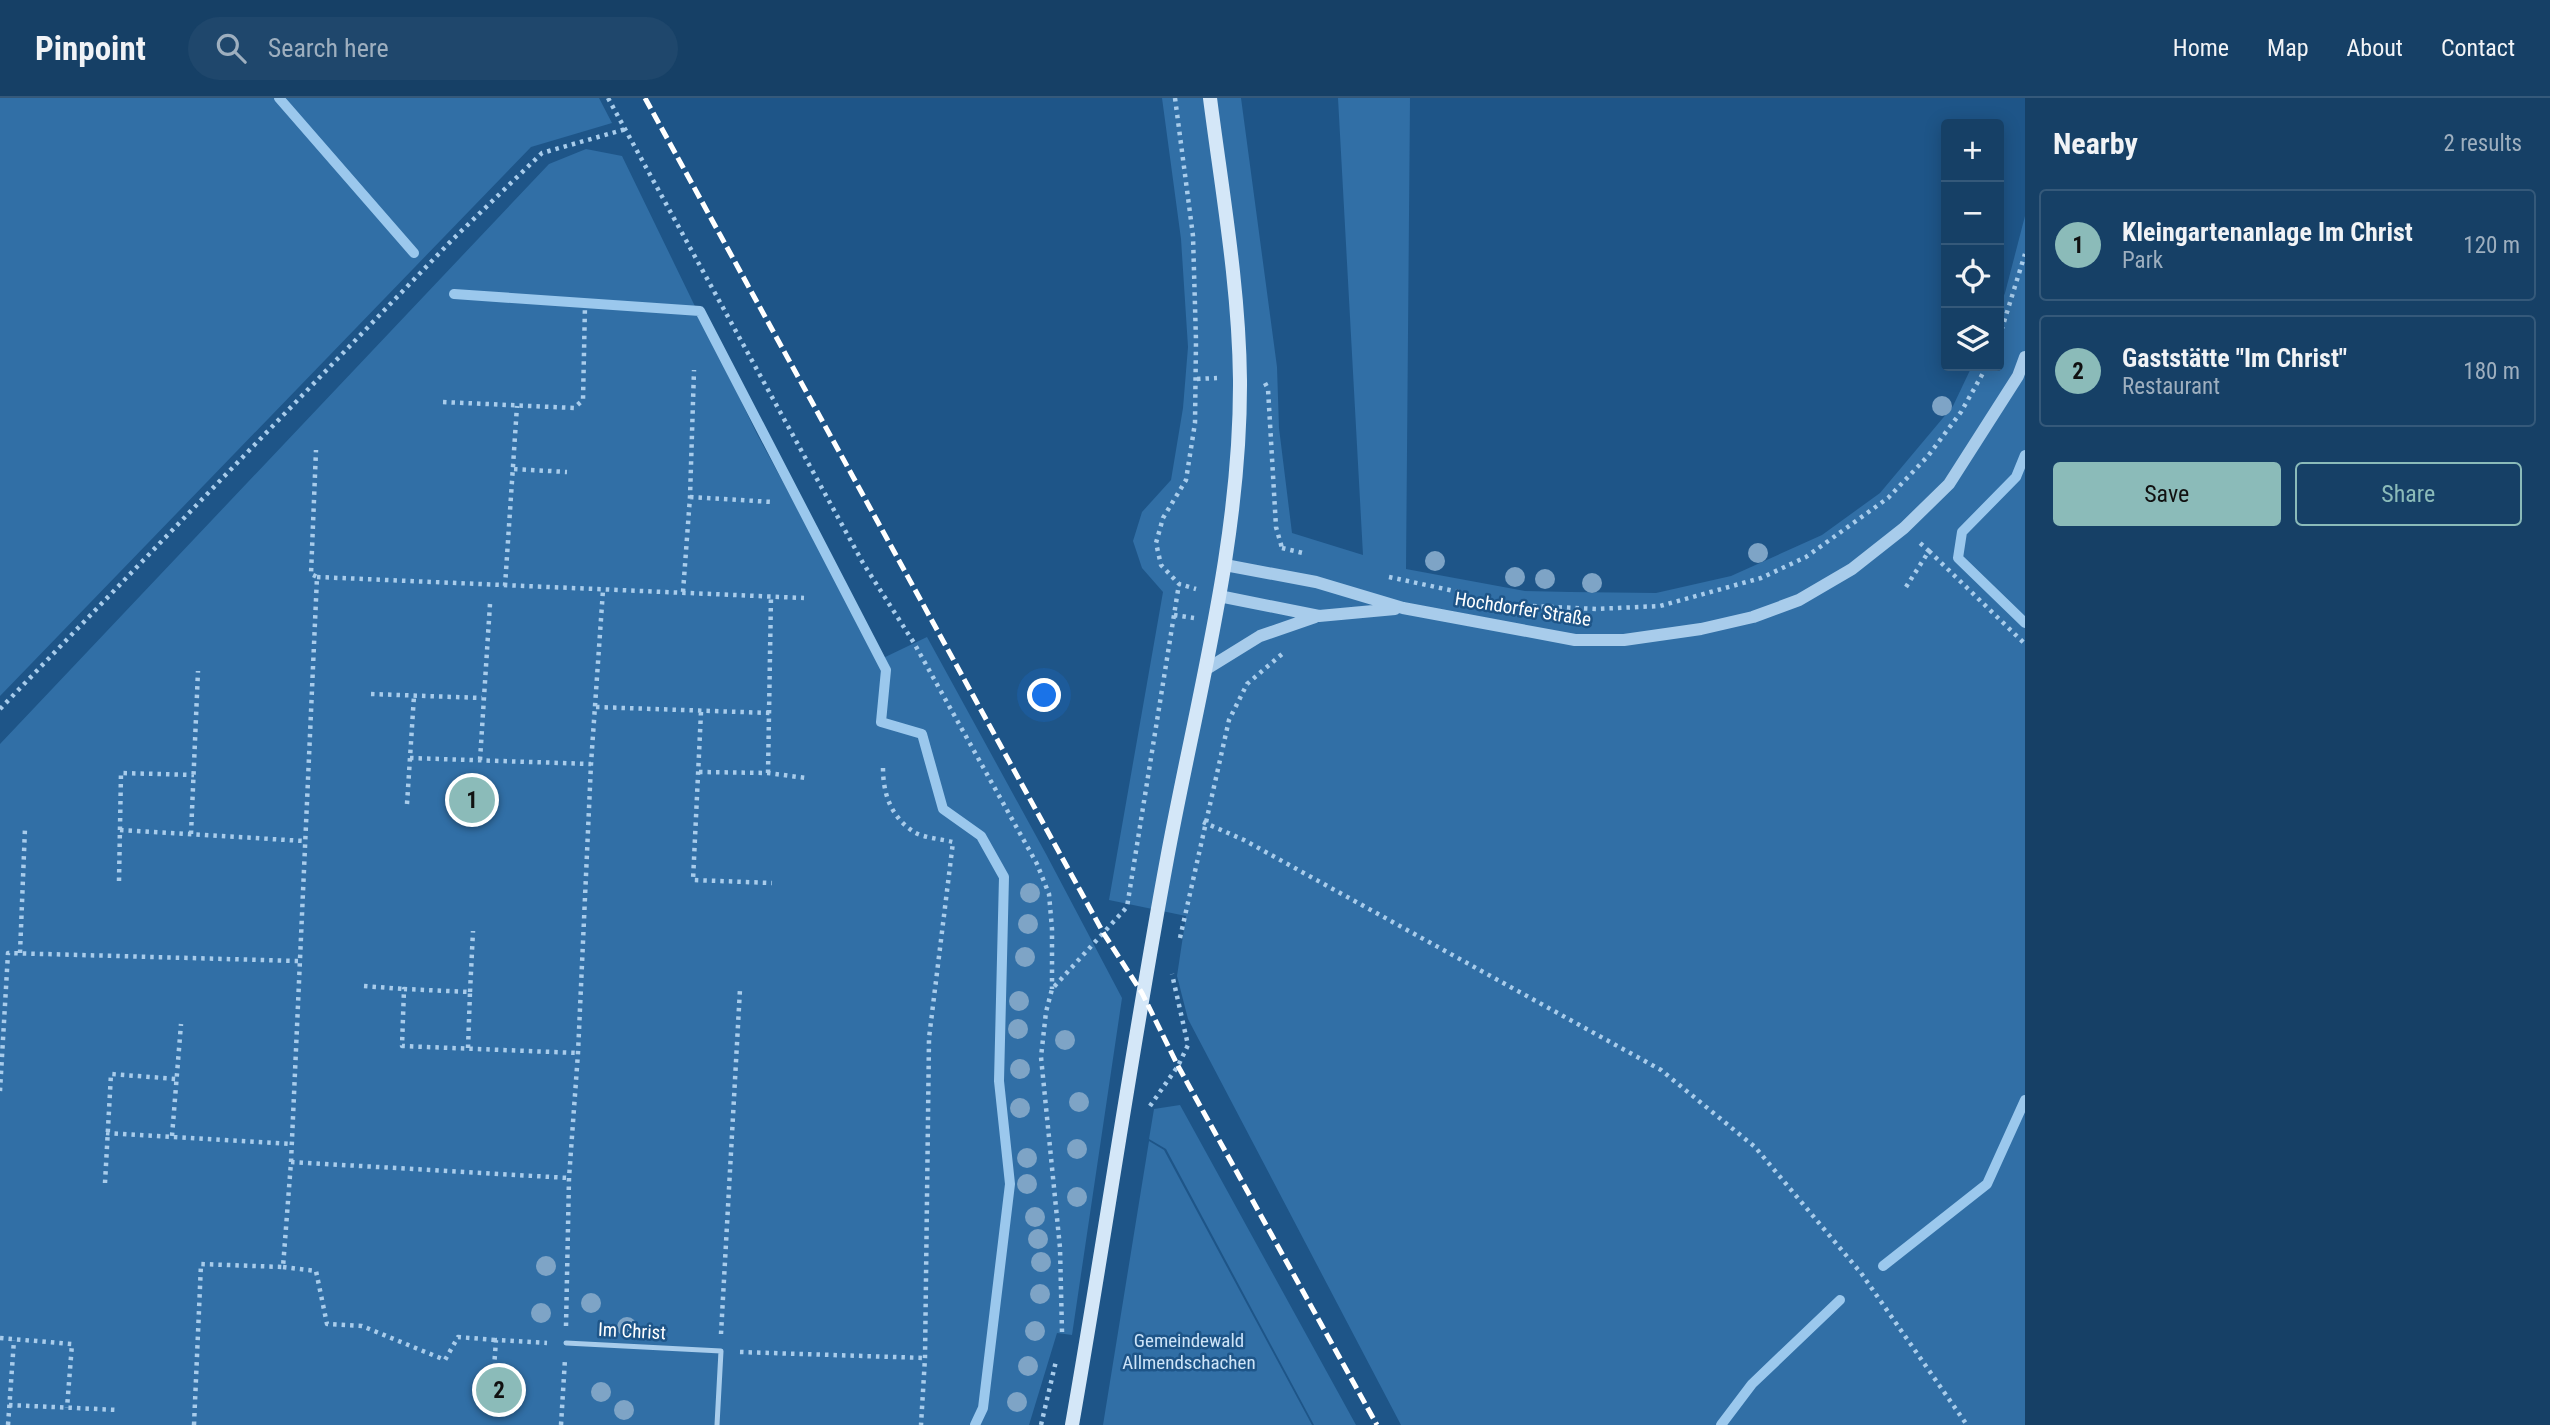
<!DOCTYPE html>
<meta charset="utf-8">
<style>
:root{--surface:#164066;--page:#1f476c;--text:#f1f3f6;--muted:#9eafbf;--line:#35597a;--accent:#8bbbb9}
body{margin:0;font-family:"Roboto Condensed",sans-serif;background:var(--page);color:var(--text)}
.controls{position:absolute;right:21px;top:21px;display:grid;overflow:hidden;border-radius:7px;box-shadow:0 4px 18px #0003}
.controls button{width:63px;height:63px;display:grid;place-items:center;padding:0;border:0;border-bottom:2px solid var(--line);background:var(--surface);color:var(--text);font:35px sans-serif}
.you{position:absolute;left:1045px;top:598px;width:24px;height:24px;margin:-18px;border:5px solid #fff;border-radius:50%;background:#1a73e8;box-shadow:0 0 0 10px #1a73e833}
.badge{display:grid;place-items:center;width:46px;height:46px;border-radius:50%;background:var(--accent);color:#111;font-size:23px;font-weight:700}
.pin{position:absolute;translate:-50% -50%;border:4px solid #fff;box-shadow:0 2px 7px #0006}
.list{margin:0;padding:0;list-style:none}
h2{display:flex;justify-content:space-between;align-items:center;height:91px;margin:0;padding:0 28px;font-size:30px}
h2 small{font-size:23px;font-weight:400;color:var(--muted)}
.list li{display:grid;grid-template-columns:46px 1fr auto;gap:21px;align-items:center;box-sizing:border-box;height:112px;margin:0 14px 14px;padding:0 14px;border:2px solid var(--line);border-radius:7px}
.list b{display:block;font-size:26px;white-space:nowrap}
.list p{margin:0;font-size:23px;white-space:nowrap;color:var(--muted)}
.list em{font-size:23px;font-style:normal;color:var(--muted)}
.actions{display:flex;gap:14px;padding:21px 28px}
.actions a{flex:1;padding:16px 0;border:2px solid var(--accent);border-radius:7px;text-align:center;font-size:24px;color:var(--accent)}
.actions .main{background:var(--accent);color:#111}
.icon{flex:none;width:38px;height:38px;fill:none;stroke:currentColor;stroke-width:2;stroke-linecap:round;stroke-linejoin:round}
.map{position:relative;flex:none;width:2025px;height:1327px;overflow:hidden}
header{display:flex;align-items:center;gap:42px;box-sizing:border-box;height:98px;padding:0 35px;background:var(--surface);border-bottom:2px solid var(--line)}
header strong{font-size:33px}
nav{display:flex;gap:38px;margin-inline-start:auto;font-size:24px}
.search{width:490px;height:63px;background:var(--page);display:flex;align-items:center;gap:18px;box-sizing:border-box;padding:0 24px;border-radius:38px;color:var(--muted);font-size:26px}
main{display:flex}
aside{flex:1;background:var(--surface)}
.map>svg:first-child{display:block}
</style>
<header>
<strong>Pinpoint</strong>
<div class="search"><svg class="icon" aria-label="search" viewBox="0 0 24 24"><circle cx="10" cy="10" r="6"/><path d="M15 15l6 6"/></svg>Search here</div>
<nav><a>Home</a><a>Map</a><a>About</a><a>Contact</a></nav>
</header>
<main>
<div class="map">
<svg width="2025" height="1327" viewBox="0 0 2025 1327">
<rect width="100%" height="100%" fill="#1e5588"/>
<path fill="#316fa6" d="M0,0H599L612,25L531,49L0,598Z
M1162,0H1241L1277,269L1279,330L1292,435L1363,457L1338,0H1410L1406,471L1525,493L1570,494L1656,495L1731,478L1822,437L1880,395L1953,308L1972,268H1999V209L2005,195L2025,118V1327H1401L1188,921L1177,878L1186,818L1109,802L1163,494L1142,470L1133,443L1142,414L1171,382L1183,310L1188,249L1181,141Z
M586,51L622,58L757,336L879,562L927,539L1046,756L1122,900L1072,1237L1057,1235L1029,1327H0V646L549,66Z
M1180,1007L1356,1327H1314L1166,1051L1149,1041L1154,1011Z
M1149,1043L1164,1052L1312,1327H1103Z"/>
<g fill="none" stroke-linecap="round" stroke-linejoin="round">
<path stroke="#9bc8ed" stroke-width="10" d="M279,0L414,155
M454,196L700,213L886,572L881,624L922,636L943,711L981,738L1004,779L999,983L1010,1086L983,1310L975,1327
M2025,357L2016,379L1962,434L1958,460L2025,525
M1883,1168L1987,1086L2025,1002
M1721,1327L1752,1286L1840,1202"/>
<path stroke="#a8cceb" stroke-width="4.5" stroke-dasharray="3.5 5" stroke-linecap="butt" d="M608,0L863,465L914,545L1037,766L1049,796L1052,831V891
M1175,0L1193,138L1196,243L1195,325L1186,382L1163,420L1156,445L1161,467L1179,486L1196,491
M1999,240L2025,156
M1197,281L1217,280
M1265,285L1268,291L1276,429L1282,450
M443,304L574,310L583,302L585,207
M514,371L567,374
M690,399L772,404
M1282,450L1303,455
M1929,453L2025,546
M317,479L804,500
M1389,479L1459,494
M505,488L517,308
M1906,489L1929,453L1920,445
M683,494L690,399L694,272
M1533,508L1596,511L1660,508L1761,480L1806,459L1888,400L1928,358L1961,314L1987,268
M1174,517L1194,520
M371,596L482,600
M596,609L770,615
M0,611L452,142L542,55L626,31
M701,614L693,782L772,785
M410,660L591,666
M480,662L490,506
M883,670C883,696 891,719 914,734C924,740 941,741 953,744L929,940L925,1260L921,1327
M699,674L768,675L806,680
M768,675L771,498
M407,706L414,598
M1203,724L1244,742L1661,972L1755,1049L1861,1175L1967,1327
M120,732L304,743
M191,736L198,573
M119,783L121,675L194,677
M1180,840L1229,622L1247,586L1282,556
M20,855L25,730
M364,888L404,891
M470,894L473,833
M468,950L470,894L404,891L402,948L578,955
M0,993L8,855L298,863
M1150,1008L1178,968L1188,947L1172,876
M106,1035L291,1046
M172,1038L181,926
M291,1064L569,1080
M105,1085L111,976L176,981
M283,1169L316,1173L327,1226L362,1228L445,1262L458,1239L496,1242
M566,1228L569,1080L578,955L591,666L603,492
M1062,1234L1060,1150L1041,959L1046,914L1052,891L1127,809L1179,486
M721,1236L740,891
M0,1240L72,1246L67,1310
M740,1254L925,1260
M494,1270L496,1242L547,1245
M9,1307L119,1312
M8,1327L14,1242
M194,1327L201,1166L283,1169L291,1064L317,479L311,476L316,352
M561,1327L565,1261
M1041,1327L1056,1263"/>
<path stroke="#a8cceb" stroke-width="5" d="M566,1245L721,1253L717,1327"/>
<path stroke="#a8cceb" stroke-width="12" d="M1225,467L1316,484L1403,510L1575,542H1624L1701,531L1753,519L1799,502L1852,471L1904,430L1949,386L2018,278L2025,259
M1219,498L1319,518L1395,511
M1205,572L1260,538L1315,519"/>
<path stroke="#d4e7f8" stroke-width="14" d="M1072,1327C1105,1139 1132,949 1167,761C1196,603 1241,444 1240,282C1239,188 1222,93 1210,0"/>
<path stroke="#fff" stroke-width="5" stroke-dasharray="12 5" stroke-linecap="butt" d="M645,0L1104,836L1142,895L1178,968L1377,1327"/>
</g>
<g fill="#7ea4c6">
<circle cx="1942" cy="308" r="10"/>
<circle cx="1758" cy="455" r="10"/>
<circle cx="1435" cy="463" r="10"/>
<circle cx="1515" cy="479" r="10"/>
<circle cx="1545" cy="481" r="10"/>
<circle cx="1592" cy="485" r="10"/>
<circle cx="1030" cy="795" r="10"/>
<circle cx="1028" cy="826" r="10"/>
<circle cx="1025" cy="859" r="10"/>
<circle cx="1019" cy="903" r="10"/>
<circle cx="1018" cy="931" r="10"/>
<circle cx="1065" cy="942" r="10"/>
<circle cx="1020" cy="971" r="10"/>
<circle cx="1079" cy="1004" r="10"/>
<circle cx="1020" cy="1010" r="10"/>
<circle cx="1077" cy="1051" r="10"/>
<circle cx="1027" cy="1060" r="10"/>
<circle cx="1027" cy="1086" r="10"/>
<circle cx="1077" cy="1099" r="10"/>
<circle cx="1035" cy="1119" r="10"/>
<circle cx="1038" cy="1141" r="10"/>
<circle cx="1041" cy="1164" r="10"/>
<circle cx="546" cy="1168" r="10"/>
<circle cx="1040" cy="1196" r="10"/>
<circle cx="591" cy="1205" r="10"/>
<circle cx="541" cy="1215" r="10"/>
<circle cx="627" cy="1229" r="10"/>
<circle cx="1035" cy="1233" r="10"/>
<circle cx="1028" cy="1268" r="10"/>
<circle cx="601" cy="1294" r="10"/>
<circle cx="1017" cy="1304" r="10"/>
<circle cx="624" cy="1312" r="10"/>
</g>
<g text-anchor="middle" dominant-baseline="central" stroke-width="5" stroke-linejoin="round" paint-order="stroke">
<g font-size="19" fill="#fff" stroke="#1e5588">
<text transform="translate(1523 511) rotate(9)">Hochdorfer Straße</text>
<text transform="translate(632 1233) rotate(3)">Im Christ</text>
</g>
<g font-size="19" fill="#cde4f8" stroke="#1e5588">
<text x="1189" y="1242">Gemeindewald<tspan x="1189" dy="22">Allmendschachen</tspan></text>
</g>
</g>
</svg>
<div class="controls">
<button>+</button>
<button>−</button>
<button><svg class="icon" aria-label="locate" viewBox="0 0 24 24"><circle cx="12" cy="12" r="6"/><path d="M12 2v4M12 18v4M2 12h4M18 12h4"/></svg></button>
<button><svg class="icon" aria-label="layers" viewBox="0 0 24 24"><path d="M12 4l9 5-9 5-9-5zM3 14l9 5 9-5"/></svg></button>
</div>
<div class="you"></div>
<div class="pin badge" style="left:472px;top:702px">1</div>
<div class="pin badge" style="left:499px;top:1292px">2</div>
</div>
<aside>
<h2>Nearby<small>2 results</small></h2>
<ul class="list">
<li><span class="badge">1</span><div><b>Kleingartenanlage Im Christ</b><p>Park</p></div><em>120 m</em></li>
<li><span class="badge">2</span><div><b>Gaststätte &quot;Im Christ&quot;</b><p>Restaurant</p></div><em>180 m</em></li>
</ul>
<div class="actions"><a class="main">Save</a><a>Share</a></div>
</aside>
</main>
